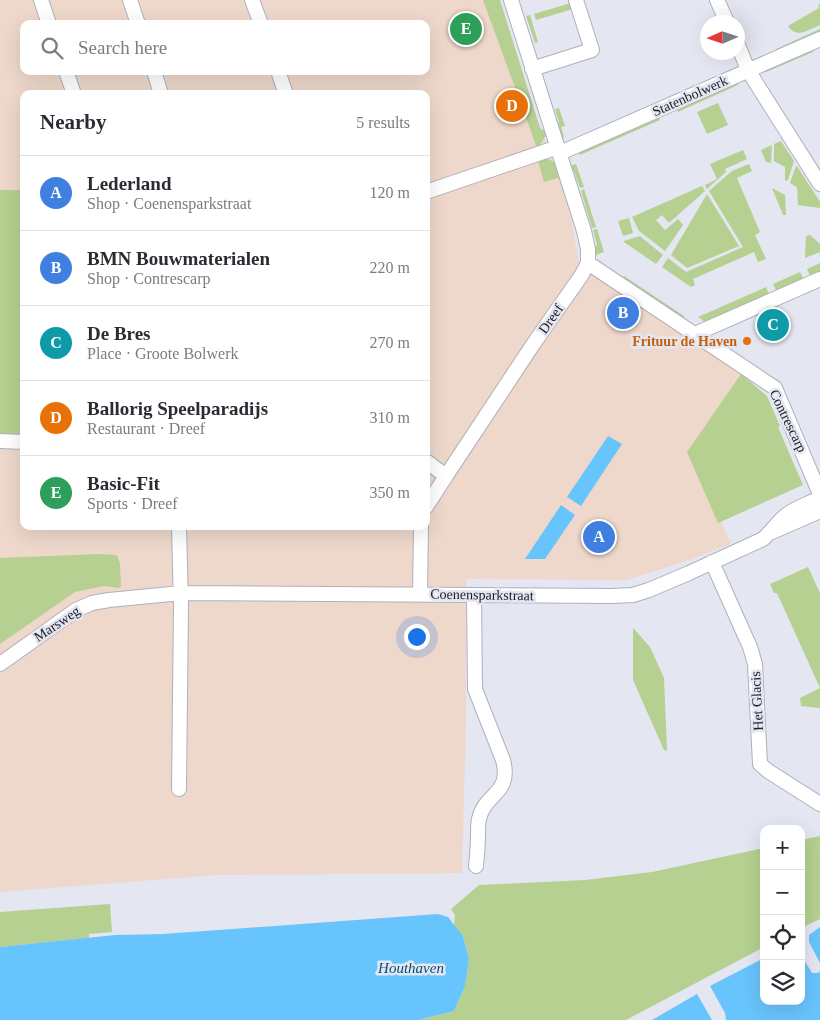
<!DOCTYPE html>
<meta charset="utf-8">
<style>
:root{--surface:#fff;--page:#f7f7f7;--text:#2b2b33;--muted:#7c7c81;--line:#e1e1e2;--accent:#0b8043}
body{margin:0;font-family:Georgia,serif;background:var(--page);color:var(--text)}
.controls{position:absolute;right:15px;bottom:15px;display:grid;overflow:hidden;border-radius:10px;box-shadow:0 5px 20px #0002}
.controls button{width:45px;height:45px;display:grid;place-items:center;padding:0;border:0;border-bottom:1px solid var(--line);background:var(--surface);color:var(--text);font:25px sans-serif}
.compass{position:absolute;left:700px;top:15px;width:45px;height:45px;border-radius:50%;background:var(--surface);box-shadow:0 5px 20px #0002;rotate:267deg}
.you{position:absolute;left:416px;top:636px;width:18px;height:18px;margin:-12px;border:4px solid #fff;border-radius:50%;background:#1a73e8;box-shadow:0 0 0 8px #1a73e833}
.badge{display:grid;place-items:center;width:32px;height:32px;border-radius:50%;background:var(--accent);color:#fff;font-size:16px;font-weight:700}
.pin{position:absolute;translate:-50% -50%;border:2px solid #fff;box-shadow:0 1px 5px #0006}
.list{margin:0;padding:0;list-style:none}
h2{display:flex;justify-content:space-between;align-items:center;height:65px;margin:0;padding:0 20px;font-size:21px}
h2 small{font-size:16px;font-weight:400;color:var(--muted)}
.list li{display:grid;grid-template-columns:32px 1fr auto;gap:15px;align-items:center;box-sizing:border-box;height:75px;padding:0 20px;border-top:1px solid var(--line)}
.list b{display:block;font-size:19px;white-space:nowrap}
.list p{margin:0;font-size:16px;white-space:nowrap;color:var(--muted)}
.list em{font-size:16px;font-style:normal;color:var(--muted)}
.icon{flex:none;width:28px;height:28px;fill:none;stroke:currentColor;stroke-width:2;stroke-linecap:round;stroke-linejoin:round}
.map{position:relative;flex:none;width:820px;height:1020px;overflow:hidden}
.search{position:absolute;background:var(--surface);box-shadow:0 5px 20px #0002;left:20px;top:20px;width:410px;height:55px;display:flex;align-items:center;gap:12px;box-sizing:border-box;padding:0 18px;border-radius:10px;color:var(--muted);font-size:19px}
.panel{position:absolute;background:var(--surface);box-shadow:0 5px 20px #0002;left:20px;top:90px;width:410px;height:440px;border-radius:10px}
.map>svg:first-child{display:block}
</style>
<div class="map">
<svg width="820" height="1020" viewBox="0 0 820 1020">
<rect width="100%" height="100%" fill="#e4e6f2"/>
<path fill="#eed8cb" fill-rule="evenodd" d="M0,0H498L524,83L567,199L580,266L704,344L742,374L691,454L731,544L686,561L627,580L466,579V722L462,873L217,875L0,892ZM24,24H426V71H24ZM24,94H426V526H24Z"/>
<path fill="#b5d090" d="M483,0H500L540,128L545,131L546,135L539,147L537,148Z
M571,3L573,9L536,20L534,14Z
M820,4V25C808,30 797,39 788,26L819,8L818,5Z
M530,15L538,42L535,43L526,16Z
M820,29V33L778,52L776,49Z
M811,48L813,52L766,72L765,68Z
M736,81L738,85L678,112L676,108Z
M718,103L728,125L707,134L697,112Z
M559,108L565,126L561,127L564,137L561,139L557,127L559,122L555,109Z
M658,116L660,120L580,155L578,152Z
M781,141L794,161L788,180L785,181V167L774,161V144Z
M772,145L771,163L766,162L761,150Z
M743,150L747,159L725,169L726,172L707,189L705,185L717,179L710,164Z
M542,156L554,162L559,177L558,178L544,182L537,158Z
M576,164L584,187L580,188L574,171L569,168V166Z
M749,164L752,171L737,178L760,232L755,235L766,259L758,262L754,252L693,279L695,285L691,287L662,267L668,258L686,272L743,247L709,191L732,171Z
M796,166H797L820,202V208L798,205L797,187L790,183Z
M702,186L705,191L669,223L662,215L656,220L665,230L678,219L683,225L665,251L639,231L632,217Z
M24,187V435H0V190H19Z
M772,188L785,195L786,215H783Z
M584,189L596,227L592,228L581,191Z
M707,194L739,246L687,268L671,255Z
M629,218L633,233L623,236L618,221Z
M597,229L604,252L593,256V249L597,245L593,230Z
M810,235L820,244V252L805,258V255L806,236Z
M640,236L663,255L656,264L624,242V241Z
M820,263V276L812,280L807,269Z
M800,272L805,282L778,295L773,284Z
M624,276L684,316L682,320L622,280Z
M766,287L771,298L709,325L698,317Z
M741,374L767,396L780,426L778,427L803,485L718,523L687,452Z
M98,554L117,555L120,564L121,587L118,588L104,586L75,592L0,644V558Z
M808,567L820,593V708L801,706L800,698L820,688L777,593H774L770,584Z
M633,628L650,647L664,678L667,751L664,750L633,680Z
M820,836V919L801,928V840Z
M764,848V947L626,1020H419L454,1011L465,986L469,959L463,936L454,925L455,915L451,909L479,885L585,880L652,872Z
M110,904L112,932L89,934V938L0,947V912Z"/>
<path fill="#68c4fc" d="M608,436L622,444L581,506L567,497Z
M561,505L575,515L545,559H525Z
M438,914L448,917L463,936L469,959L465,986L454,1011L419,1020H0V947L115,935L163,934Z
M820,927V963L809,942V935Z
M801,955L812,973H818L820,971V1020H726L725,1013L710,986L764,958V1001H801Z
M697,994L712,1020H652Z"/>
<g fill="none" stroke-linecap="round" stroke-linejoin="round">
<defs>
<path id="minor" d="M41,0L49,24
M130,0L138,24
M252,0L261,24
M717,0L727,22
M738,45L748,70L761,91L820,184
M532,69L592,50L576,0
M66,71L74,94
M154,71L161,94
M278,71L286,94
M560,153L820,39
M426,192L558,147
M588,263L775,388L820,494
M695,334L820,279
M0,441L24,442
M426,461L446,476L426,507
M446,476L534,343L581,276L588,263V249L584,231L511,0
M772,532L820,511
M712,562L750,647L755,664L760,764L768,771L820,804
M420,594L421,526
M474,595L475,689L503,760C512,795 485,792 479,819C478,823 478,829 478,834C478,845 477,856 476,866
M0,664L76,610L92,603L109,600L181,593L611,596L633,595L649,590L689,573L763,539C771,532 777,523 785,516C795,508 808,504 820,498
M179,789L181,606L179,526"/>
</defs>
<use href="#minor" stroke="#aeb0bc" stroke-width="16"/>
<use href="#minor" stroke="#fff" stroke-width="14"/>
</g>
<circle fill="#e8710a" stroke="#e4e6f2" stroke-width="2" cx="747" cy="341" r="5"/>
<g text-anchor="middle" dominant-baseline="central" stroke-width="5" stroke-linejoin="round" paint-order="stroke">
<g font-size="14" fill="#1c1d21" stroke="#e4e6f2">
<text transform="translate(690 96) rotate(-24)">Statenbolwerk</text>
<text transform="translate(551 319) rotate(-55)">Dreef</text>
<text transform="translate(788 421) rotate(64)">Contrescarp</text>
<text transform="translate(482 595) rotate(1)">Coenensparkstraat</text>
<text transform="translate(57 624) rotate(-34)">Marsweg</text>
<text transform="translate(757 701) rotate(-93)">Het Glacis</text>
</g>
<g font-size="14" font-weight="bold" fill="#c56008" stroke="#e4e6f2" text-anchor="end">
<text x="737" y="341">Frituur de Haven</text>
</g>
<g font-size="15" font-style="italic" fill="#004f73" stroke="#e4e6f2">
<text x="411" y="968">Houthaven</text>
</g>
</g>
</svg>
<div class="controls">
<button>+</button>
<button>−</button>
<button><svg class="icon" aria-label="locate" viewBox="0 0 24 24"><circle cx="12" cy="12" r="6"/><path d="M12 2v4M12 18v4M2 12h4M18 12h4"/></svg></button>
<button><svg class="icon" aria-label="layers" viewBox="0 0 24 24"><path d="M12 4l9 5-9 5-9-5zM3 14l9 5 9-5"/></svg></button>
</div>
<svg class="compass" viewBox="-18 -18 36 36"><path d="M0-13l5 13h-10z" fill="#e53935"/><path d="M0 13l5-13h-10z" fill="#7c7c81"/></svg>
<div class="you"></div>
<div class="pin badge" style="left:599px;top:537px;background:#3f7fe0">A</div>
<div class="pin badge" style="left:623px;top:313px;background:#3f7fe0">B</div>
<div class="pin badge" style="left:773px;top:325px;background:#0f9aa8">C</div>
<div class="pin badge" style="left:512px;top:106px;background:#e8710a">D</div>
<div class="pin badge" style="left:466px;top:29px;background:#2e9e5b">E</div>
<div class="search"><svg class="icon" aria-label="search" viewBox="0 0 24 24"><circle cx="10" cy="10" r="6"/><path d="M15 15l6 6"/></svg>Search here</div>
<section class="panel">
<h2>Nearby<small>5 results</small></h2>
<ul class="list">
<li><span class="badge" style="background:#3f7fe0">A</span><div><b>Lederland</b><p>Shop · Coenensparkstraat</p></div><em>120 m</em></li>
<li><span class="badge" style="background:#3f7fe0">B</span><div><b>BMN Bouwmaterialen</b><p>Shop · Contrescarp</p></div><em>220 m</em></li>
<li><span class="badge" style="background:#0f9aa8">C</span><div><b>De Bres</b><p>Place · Groote Bolwerk</p></div><em>270 m</em></li>
<li><span class="badge" style="background:#e8710a">D</span><div><b>Ballorig Speelparadijs</b><p>Restaurant · Dreef</p></div><em>310 m</em></li>
<li><span class="badge" style="background:#2e9e5b">E</span><div><b>Basic-Fit</b><p>Sports · Dreef</p></div><em>350 m</em></li>
</ul>
</section>
</div>
